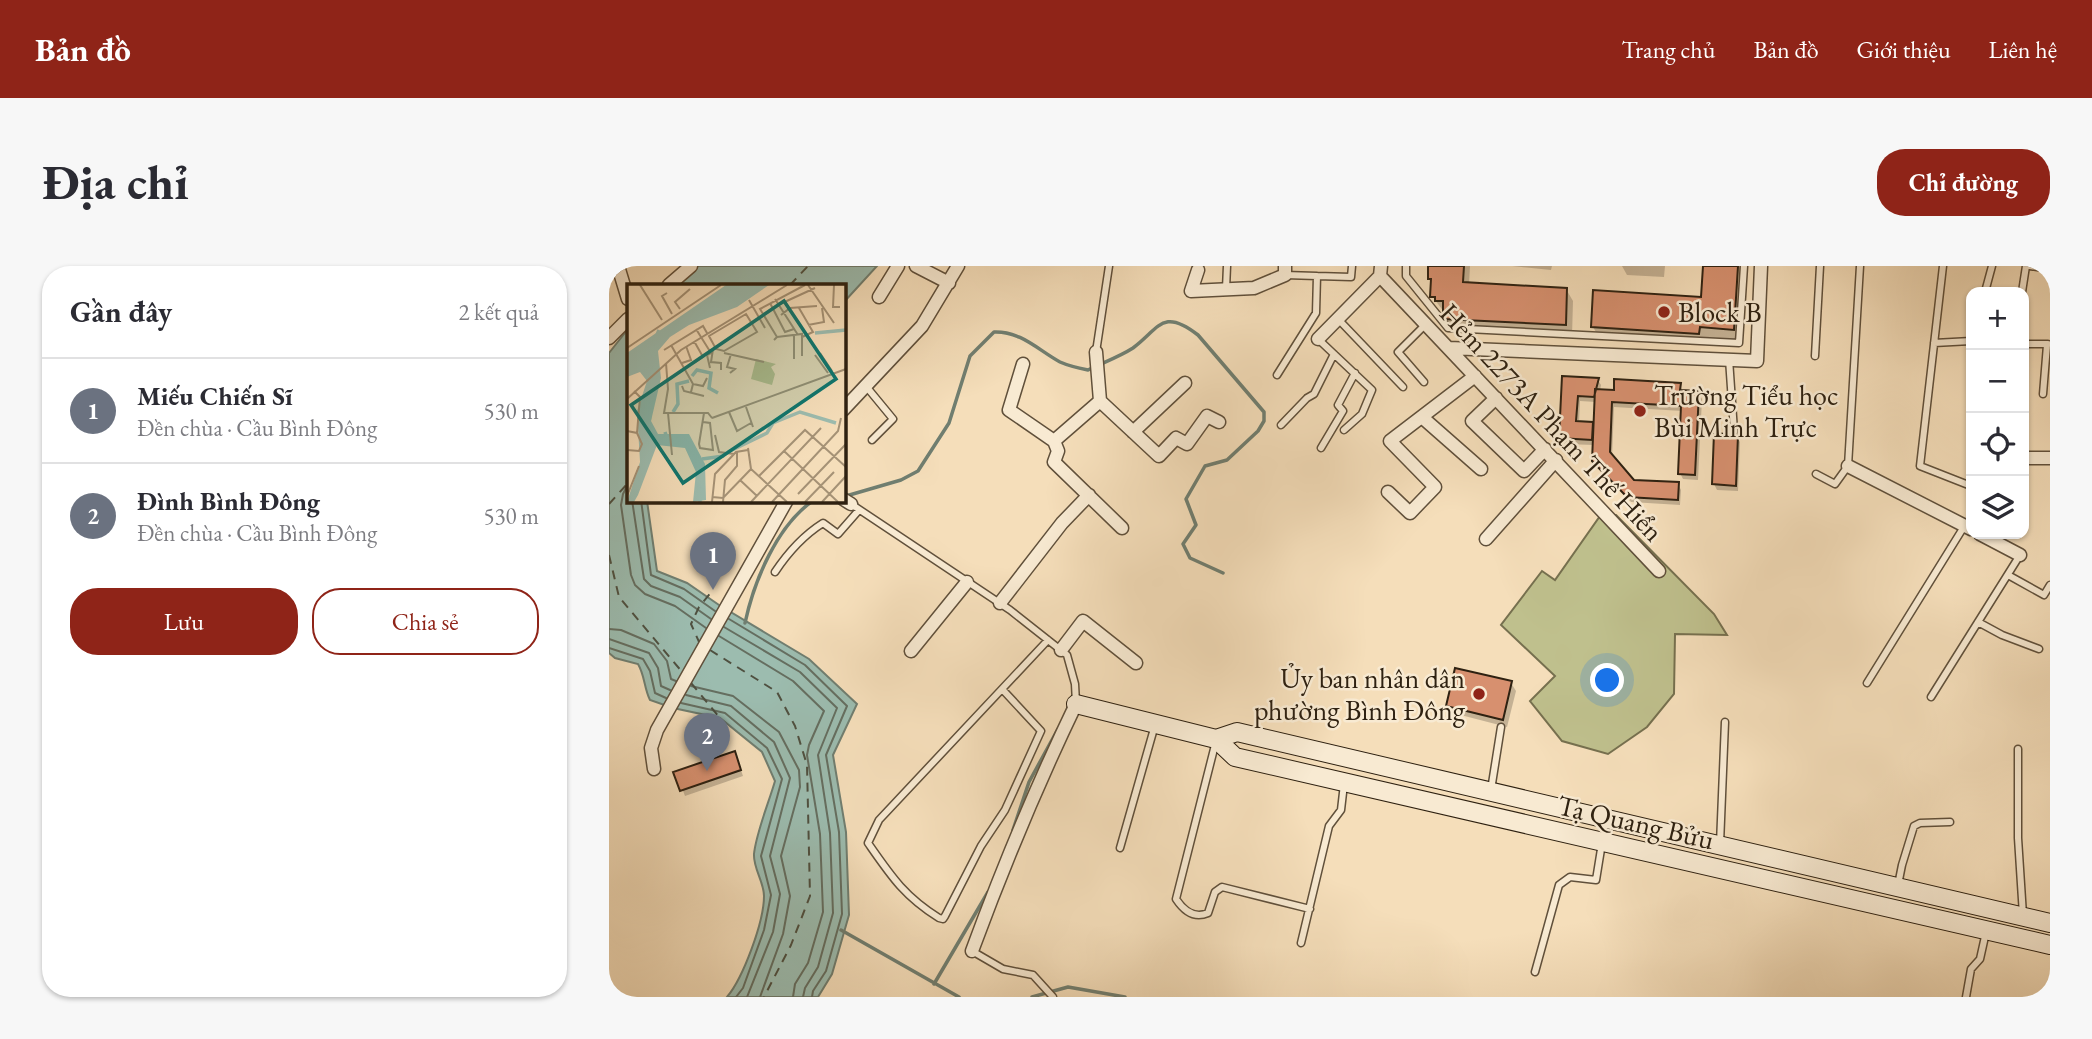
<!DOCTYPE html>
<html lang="vi">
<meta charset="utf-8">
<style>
:root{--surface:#fff;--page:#f7f7f7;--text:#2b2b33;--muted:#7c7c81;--line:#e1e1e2;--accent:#8f2418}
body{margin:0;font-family:"EB Garamond",serif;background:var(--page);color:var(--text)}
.controls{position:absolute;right:21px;top:21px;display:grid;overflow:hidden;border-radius:14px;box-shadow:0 2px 5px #0004}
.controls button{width:63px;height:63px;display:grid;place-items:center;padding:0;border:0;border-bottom:2px solid var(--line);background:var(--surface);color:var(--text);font:35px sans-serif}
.you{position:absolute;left:999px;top:415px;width:24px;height:24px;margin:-18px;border:5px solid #fff;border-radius:50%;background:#1a73e8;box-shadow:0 0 0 10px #1a73e833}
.badge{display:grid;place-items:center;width:46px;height:46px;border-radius:50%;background:var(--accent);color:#fff;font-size:23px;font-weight:700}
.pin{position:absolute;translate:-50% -58px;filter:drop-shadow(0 2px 4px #0008)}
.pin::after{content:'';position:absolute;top:37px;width:24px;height:21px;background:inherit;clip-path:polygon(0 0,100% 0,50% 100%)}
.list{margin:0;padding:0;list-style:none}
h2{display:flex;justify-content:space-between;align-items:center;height:91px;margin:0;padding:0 28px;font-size:30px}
h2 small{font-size:23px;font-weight:400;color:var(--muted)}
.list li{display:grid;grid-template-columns:46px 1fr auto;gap:21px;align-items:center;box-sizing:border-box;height:105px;padding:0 28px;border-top:2px solid var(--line)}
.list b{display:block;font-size:26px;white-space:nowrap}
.list p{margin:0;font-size:23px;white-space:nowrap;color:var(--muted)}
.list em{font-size:23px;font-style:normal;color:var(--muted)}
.actions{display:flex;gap:14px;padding:21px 28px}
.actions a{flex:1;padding:16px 0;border:2px solid var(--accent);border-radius:28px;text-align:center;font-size:24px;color:var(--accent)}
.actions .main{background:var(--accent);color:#fff}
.icon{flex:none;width:38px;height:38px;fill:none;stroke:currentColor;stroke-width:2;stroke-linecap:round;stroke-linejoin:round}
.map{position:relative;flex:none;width:1441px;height:731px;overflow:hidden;border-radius:28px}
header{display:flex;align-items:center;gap:42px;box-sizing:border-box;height:98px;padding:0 35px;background:var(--accent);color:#fff}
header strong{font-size:33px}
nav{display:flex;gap:38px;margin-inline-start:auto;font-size:24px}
.intro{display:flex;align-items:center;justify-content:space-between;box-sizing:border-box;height:168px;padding:0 42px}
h1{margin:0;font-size:49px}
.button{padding:18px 32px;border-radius:28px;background:var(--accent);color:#fff;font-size:24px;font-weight:700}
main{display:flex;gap:42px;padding:0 42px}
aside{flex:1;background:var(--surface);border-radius:28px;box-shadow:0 2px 5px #0004}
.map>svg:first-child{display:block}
</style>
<header>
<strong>Bản đồ</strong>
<nav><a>Trang chủ</a><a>Bản đồ</a><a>Giới thiệu</a><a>Liên hệ</a></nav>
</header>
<div class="intro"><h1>Địa chỉ</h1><a class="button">Chỉ đường</a></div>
<main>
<aside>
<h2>Gần đây<small>2 kết quả</small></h2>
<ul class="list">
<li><span class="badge" style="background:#6b7280">1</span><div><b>Miếu Chiến Sĩ</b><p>Đền chùa · Cầu Bình Đông</p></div><em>530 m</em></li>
<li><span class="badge" style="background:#6b7280">2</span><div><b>Đình Bình Đông</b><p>Đền chùa · Cầu Bình Đông</p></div><em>530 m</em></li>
</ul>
<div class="actions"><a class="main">Lưu</a><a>Chia sẻ</a></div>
</aside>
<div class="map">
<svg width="1441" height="731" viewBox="0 0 1441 731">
<rect width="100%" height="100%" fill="#f5deba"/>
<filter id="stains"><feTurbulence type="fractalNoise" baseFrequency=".00286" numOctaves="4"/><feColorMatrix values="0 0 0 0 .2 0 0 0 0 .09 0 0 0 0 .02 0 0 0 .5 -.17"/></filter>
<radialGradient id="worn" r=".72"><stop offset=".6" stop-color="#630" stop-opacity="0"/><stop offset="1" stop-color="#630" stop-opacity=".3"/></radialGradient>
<path fill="#bfc08d" stroke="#76704f" stroke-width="2" d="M1007,249L1105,348L1118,369L1066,368L1065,428L1038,461L999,488L953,475L921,435L946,410L892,359L933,305L946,314L991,250Z"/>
<path fill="#9cbcaf" stroke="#707e70" stroke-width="2" d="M89,0H268L235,36L234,19H68Z
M19,63V234L38,235L48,305L78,317L110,339L200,393L248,438L224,489L237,566L240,649L223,708L209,731H118C134,712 155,656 155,630C155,616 144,602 145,588C147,567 160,536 166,515L153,486L111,452L64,442L41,434C35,422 36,410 29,398L6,392L0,387V87Z"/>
<path fill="#0003" fill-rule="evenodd" d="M821,0H861L860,19L957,23L964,35L963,71L842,64L835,46L823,30Z
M903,0H943L942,4Z
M1013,0H1056L1055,11L1018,9Z
M1096,0H1135L1131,75L1097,73L1096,79L991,73L984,61L1094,33Z
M955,112L989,114L992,119L991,125L1071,119L1074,126L1089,127L1093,133L1089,214L1074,213L1071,207L1074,145L1005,141L1003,192L1024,215L1069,218L1072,224L1071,239L1022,236L988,201L984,194L985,179L955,178L951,172ZM971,135L987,136L986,158L970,157Z
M1128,170L1131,176L1129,225L1108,224L1105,218Z
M902,417L907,425L898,461L844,447L839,439Z
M128,492L134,510L76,530L67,507Z"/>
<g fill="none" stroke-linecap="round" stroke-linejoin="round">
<path stroke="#656e60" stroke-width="2" d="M19,218L14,228L12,239L22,309L26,319L36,328L66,340L97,362
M23,234L35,313L42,320L71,331L102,353
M32,234L42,309L75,323L106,345
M120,353L196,399L238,440L217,489L230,566L233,648L217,705L204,725L203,731
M115,361L191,406L228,442L209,489L221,567L224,647L209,701L196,722L194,731
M0,363L12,364L45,378L58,395L62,413L67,415
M110,370L184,415L215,445L200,479L198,489L211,568L214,646L199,697L186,718L184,731
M0,373L40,387L49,402L52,420L61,424
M0,382L34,393L41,405L46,427L57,432
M82,420L124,430L170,466L190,504L191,521L172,590L181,630L174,668L151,731
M77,429L122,440L165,476L181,512L161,590L171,628L164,666L138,731
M72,437L116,447L158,482L173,513L152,590L162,629L155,664L134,722L127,731"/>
<path stroke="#707e70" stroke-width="3.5" d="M237,230L292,214L309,205L340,157L361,90L385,66C412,65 429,84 451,96C460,100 469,102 479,104C493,97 510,91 524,82C550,63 553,41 589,69L655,146V155L649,165L618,194L596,200L577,233L587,259L574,278L581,292L614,307
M214,234H219
M136,357C145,315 168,259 205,234
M404,564L420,516L449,463
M232,664L350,731
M325,718L379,626
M423,731L459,721L516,731"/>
<path stroke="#4f5040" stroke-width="2" stroke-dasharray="9 7" stroke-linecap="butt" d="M181,19L199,0
M0,238L19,217
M0,289L10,331L74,407
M91,378L82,358L90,341L104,324
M101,384L168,426L186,460L198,499L201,630L182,679L155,731
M82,417L111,452"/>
</g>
<path fill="#d7906f" stroke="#2e2111" stroke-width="2" d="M819,0H855L854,16L958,22L957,59L834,53V35H826V31H821L822,13H819Z
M1094,0H1129L1125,64L1091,61L1090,68L982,61L984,24L1092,31Z
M953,110L990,112L985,131L969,130L967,155L984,156L983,174L950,172Z
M1005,113L1072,117L1071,124L1090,125L1086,209L1069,208L1072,140L1003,136L1001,186L1025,214L1070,216L1069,234L1018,231L983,195L986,123L1005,124Z
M1105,167L1129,169L1127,220L1103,218Z
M846,402L903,415L894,454L837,440Z
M126,485L132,504L71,525L64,506Z"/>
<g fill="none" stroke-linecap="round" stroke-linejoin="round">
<defs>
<path id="lane" d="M797,0V10L839,62L1130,77L1135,0
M1334,0L1311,200L1362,220
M1421,0L1441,3
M676,9L708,10
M617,23L618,0
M1376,26L1383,0
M1413,26L1417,0
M729,53L794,121
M709,73L763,124L753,148L735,164
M1325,77L1362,75
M1415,78H1439
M487,86L500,0
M1206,90L1211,0
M1120,93L1125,165
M668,109L707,47L708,10L742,11L743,0
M815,116L789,86L817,58
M256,119L284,153L263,174
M1434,128L1438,79
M672,159L698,132L705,128L725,88
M712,182L734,145L729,139L746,107
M1207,208L1226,218L1239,200L1251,0
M242,238L401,344L458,389L466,418L467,437
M166,306C178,288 195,269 214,257L229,268L250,244
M1399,309L1435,329L1441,319
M1369,356L1393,369L1430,383
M1258,417L1356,259
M393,423L432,465L396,544L372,580L336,650L334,653L330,652C295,630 282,610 259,577L270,554L439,374
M1322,431L1411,289
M607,475L567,633C575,645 585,653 599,647L606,626L613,621L701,643
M1409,483V572L1414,649
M882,524L892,461
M1111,578L1116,456
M511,582L546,459
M1289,619L1293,599L1305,560L1311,557L1341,556
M692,677L720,560L732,544L735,518
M363,685L394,703L424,709L444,731
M926,706L950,619L961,611L987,614L993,577
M1357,731L1362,703L1371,693L1377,666"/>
<path id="street" d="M9,0L19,33
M307,0L340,17
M589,4L582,25L645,22L676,9V0
M771,10L1050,305
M60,19L82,0
M270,31L289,0
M0,72L19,53
M709,73L771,10L772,0
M840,82L1148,95L1152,0
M487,86L491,135
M414,98L400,144L445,175
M887,132L863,155L915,205L936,183
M234,144L313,60L349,0
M814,152L872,203
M524,166L576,117
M445,175L491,135L550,190L567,172L578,178L598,150L610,156
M445,175L449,185L445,196L513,262
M1415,192H1441
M1239,200L1362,263
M779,226L801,247L826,221L781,175L866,110
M234,233L242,238
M1371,268L1411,289
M877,273L947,194
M391,337L453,257L480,229
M452,384L474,355L527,397
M302,385L358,316
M45,503L42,482L48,464L178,234
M363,685C394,601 428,519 467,438"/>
<path id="secondary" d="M467,438L607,473L626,491L1441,679
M607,473L628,466L1441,657"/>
</defs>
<use href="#lane" stroke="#60503b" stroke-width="9"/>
<use href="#street" stroke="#60503b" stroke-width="15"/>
<use href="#secondary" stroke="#2e2111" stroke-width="20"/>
<use href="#lane" stroke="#f8ead2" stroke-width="6"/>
<use href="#street" stroke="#f8ead2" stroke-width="12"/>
<use href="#secondary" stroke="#f8ead2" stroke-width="18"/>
</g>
<g fill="#8f2418" stroke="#f8ead2" stroke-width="2.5">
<circle cx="1055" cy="46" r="7"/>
<circle cx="1031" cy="145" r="7"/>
<circle cx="870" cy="428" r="7"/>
</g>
<g text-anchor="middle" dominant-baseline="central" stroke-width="5" stroke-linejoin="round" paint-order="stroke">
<g font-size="28" fill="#2e2111" stroke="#f8ead2" text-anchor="start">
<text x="1069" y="46">Block B</text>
<text x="1045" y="129">Trường Tiểu học<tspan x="1045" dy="32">Bùi Minh Trực</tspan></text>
<text x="856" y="412" text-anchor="end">Ủy ban nhân dân<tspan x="856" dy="32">phường Bình Đông</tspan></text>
</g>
<g font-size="28" fill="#2e2111" stroke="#f8ead2">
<text transform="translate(943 156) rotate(47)">Hẻm 2273A Phạm Thế Hiển</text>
<text transform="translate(1027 556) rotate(13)">Tạ Quang Bửu</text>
</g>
</g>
<g transform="translate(18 18)">
<rect width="219" height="219" fill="#f5deba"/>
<path d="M129,75L149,80L144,83L148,90L145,101L124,95Z" fill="#bfc08d"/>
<path d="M99,1H142L110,23L62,41L43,53L31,67L34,94L24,137L31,150H62L78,180L79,216L66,218L69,188L58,164L30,161L11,211L7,218H0L13,178L10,127L20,97L13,88L0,93V69Z" fill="#9cbcaf"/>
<path fill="none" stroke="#9cbcaf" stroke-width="3.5" d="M188,49L219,46M27,88L26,61L32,46M65,92L70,86L84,89L82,104L91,109M27,94L21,148L41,159M46,128L51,120L50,100L62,97M38,148L40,154L57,156L70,173L73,218M101,168L140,149L146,139L173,128L209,139M75,175L97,172"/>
<path fill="none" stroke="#a59276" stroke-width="2" d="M13,1L35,36M181,1L207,39M207,1L206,23H213M40,9L35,12L45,30M148,15L171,51M122,16L138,44M143,19L158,48L167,45M151,21L188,4M172,24L186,48L175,53M53,25L48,18L63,5M119,30L130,48L97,67L89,65L82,52ZM154,31L163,24L190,22M181,41L197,38L195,24M69,45L84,69L80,71L83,84M167,51V75M150,53L175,50V72M147,56L150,53L133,25L178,1M67,57L76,73L67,79M44,61L66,100M0,64L94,1M86,65L84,78L94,79V86M37,66L76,42L80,49M97,69L137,78M193,69L205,87M188,71L201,89M39,79L41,105L37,129H81L85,134M55,79L64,76L59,62M103,89L108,85L100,83L104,70M55,102L57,107L77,112M7,107L13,113L10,149M64,108L66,100L76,102L80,94M0,115L54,66L160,1M119,123L126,143M102,128L110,147L124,139M41,129L45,171M85,134L219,85M76,138L83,139L86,166L73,164L72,160L77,129M0,147L10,149L15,160L12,167L0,166M88,151L92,168L107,170M121,164L124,185M157,167L211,218M124,185L160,218M132,192L178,146L219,183M113,196L130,212M171,210L219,160M0,212L12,182M85,213L96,214L124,185M85,218L88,190L109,168L121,166M96,218L98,196L110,182V167M124,218L194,144M145,218L211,147L214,134M178,218L207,188M195,218L219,192"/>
<path fill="#0f766e" fill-opacity="0.15" stroke="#0f766e" stroke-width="3.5" d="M157,17L209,95L56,199L4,121Z"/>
<rect width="219" height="219" fill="none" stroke="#2e2111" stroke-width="3.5"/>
</g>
<rect width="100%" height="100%" filter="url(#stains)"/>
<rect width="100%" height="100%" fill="url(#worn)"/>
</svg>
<div class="controls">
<button>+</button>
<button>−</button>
<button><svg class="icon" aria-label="locate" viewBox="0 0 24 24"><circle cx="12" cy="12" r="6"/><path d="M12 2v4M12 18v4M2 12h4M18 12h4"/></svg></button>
<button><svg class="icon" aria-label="layers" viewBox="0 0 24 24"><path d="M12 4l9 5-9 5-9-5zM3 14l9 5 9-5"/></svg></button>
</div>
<div class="you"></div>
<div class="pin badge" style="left:104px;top:324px;background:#6b7280">1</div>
<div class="pin badge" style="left:98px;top:505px;background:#6b7280">2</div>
</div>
</main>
